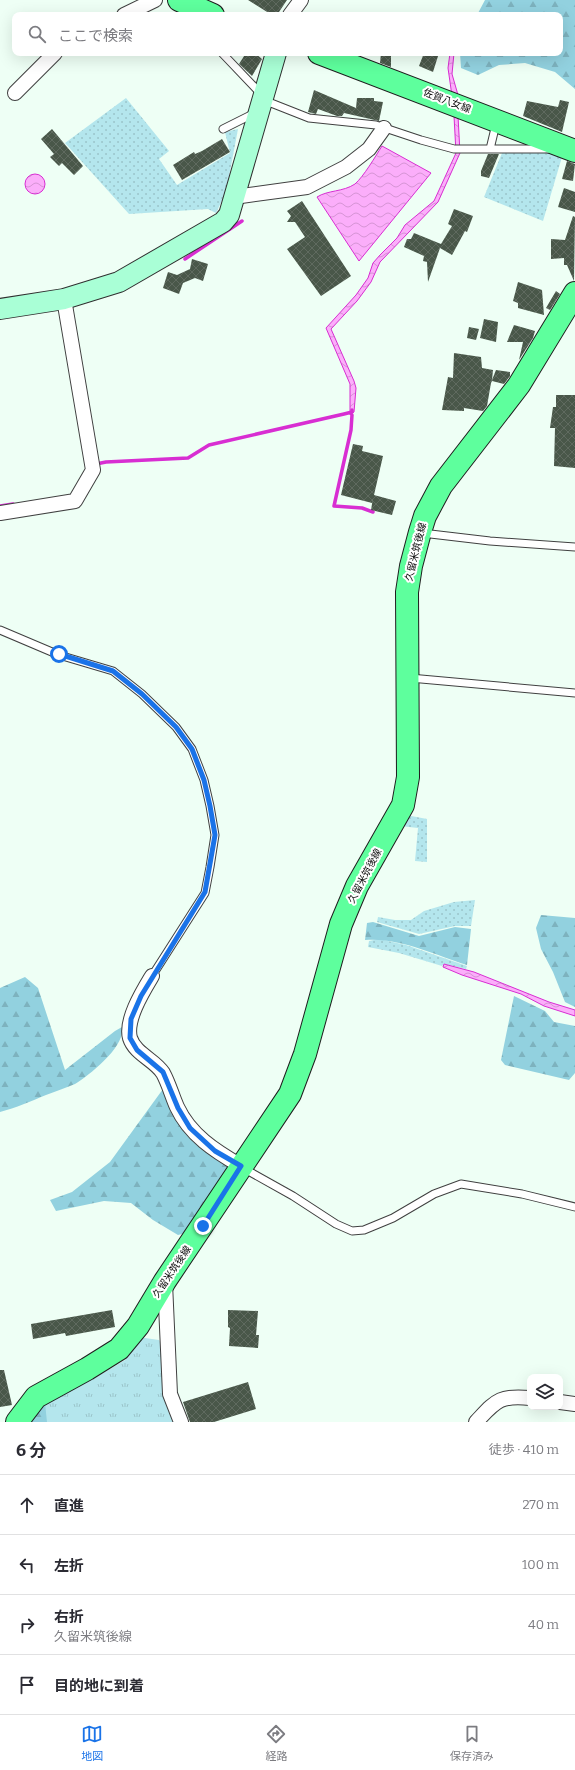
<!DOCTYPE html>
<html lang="ja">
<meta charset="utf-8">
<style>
:root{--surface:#fff;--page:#f2f2f3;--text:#2b2b33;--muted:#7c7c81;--line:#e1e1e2;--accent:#1a73e8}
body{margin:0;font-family:Bitter,"Noto Sans JP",serif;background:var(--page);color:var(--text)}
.controls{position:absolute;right:12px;bottom:12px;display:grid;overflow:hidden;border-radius:8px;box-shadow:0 4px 16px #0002}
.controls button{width:36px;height:36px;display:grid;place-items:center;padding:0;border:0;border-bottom:1px solid var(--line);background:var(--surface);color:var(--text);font:20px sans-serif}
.stop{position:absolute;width:12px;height:12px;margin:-9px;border:3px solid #1a73e8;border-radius:50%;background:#fff}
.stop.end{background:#1a73e8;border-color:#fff;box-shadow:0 1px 4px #0008}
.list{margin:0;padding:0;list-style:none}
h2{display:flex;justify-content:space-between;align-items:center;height:52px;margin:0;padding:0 16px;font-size:17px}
h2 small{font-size:13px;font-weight:400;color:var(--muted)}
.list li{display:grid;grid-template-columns:26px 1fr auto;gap:12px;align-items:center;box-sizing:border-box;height:60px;padding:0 16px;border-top:1px solid var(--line)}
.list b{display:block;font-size:15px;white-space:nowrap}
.list p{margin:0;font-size:13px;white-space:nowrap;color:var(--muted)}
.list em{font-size:13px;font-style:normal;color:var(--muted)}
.icon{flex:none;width:22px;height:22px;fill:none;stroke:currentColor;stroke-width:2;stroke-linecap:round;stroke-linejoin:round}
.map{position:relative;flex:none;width:575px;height:1422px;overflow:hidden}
.search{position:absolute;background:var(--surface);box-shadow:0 4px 16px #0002;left:12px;right:12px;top:12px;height:44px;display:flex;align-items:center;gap:10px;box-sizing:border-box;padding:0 14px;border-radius:8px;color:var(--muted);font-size:15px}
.sheet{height:292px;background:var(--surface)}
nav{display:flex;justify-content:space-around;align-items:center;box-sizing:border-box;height:56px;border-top:1px solid var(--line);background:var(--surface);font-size:11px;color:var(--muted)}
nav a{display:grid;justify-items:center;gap:2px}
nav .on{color:var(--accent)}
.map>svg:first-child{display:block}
</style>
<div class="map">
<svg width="575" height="1422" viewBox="0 0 575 1422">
<defs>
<pattern id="grass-dots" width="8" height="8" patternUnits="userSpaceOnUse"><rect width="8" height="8" fill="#b4e6ed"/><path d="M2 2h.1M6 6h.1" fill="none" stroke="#9ac4ca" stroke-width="1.8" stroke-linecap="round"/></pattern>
<pattern id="forest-firs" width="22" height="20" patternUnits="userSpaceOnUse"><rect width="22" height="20" fill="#92d1df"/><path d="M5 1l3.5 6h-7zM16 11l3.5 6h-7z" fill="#7db2be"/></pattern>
<pattern id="park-tufts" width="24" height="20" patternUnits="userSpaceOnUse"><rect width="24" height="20" fill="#b4e6ed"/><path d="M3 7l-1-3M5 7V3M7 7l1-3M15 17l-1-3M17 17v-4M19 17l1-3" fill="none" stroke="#9ac4ca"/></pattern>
<pattern id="water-waves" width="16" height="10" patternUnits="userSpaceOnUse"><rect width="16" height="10" fill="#fbaefa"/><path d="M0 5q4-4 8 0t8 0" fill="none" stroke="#d694d5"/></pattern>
<pattern id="building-cross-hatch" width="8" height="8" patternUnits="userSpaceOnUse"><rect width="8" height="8" fill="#495749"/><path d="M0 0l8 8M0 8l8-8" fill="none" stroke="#5f6a5f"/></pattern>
</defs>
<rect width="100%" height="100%" fill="#eefff5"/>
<path fill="url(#grass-dots)" d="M126,98L169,151L159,159L177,185L230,153L225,132L238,129L226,192L216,213L208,209L129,214L65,143Z
M551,152L562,157L543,221L484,197L502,153Z
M406,815L427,819V862L415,861L418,828L400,826Z
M475,900L471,926H455L419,934L377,922L378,917L395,920H411L424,911L454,902Z
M379,939L406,945L467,966L466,969L444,964L442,966L399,953L368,947L369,941Z"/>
<path fill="url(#forest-firs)" d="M485,0H575V89L555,72L525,63L499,65L478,75L461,68L460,53H560V15H477Z
M541,915L575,918V1007L565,1002L553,972L541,949L536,928Z
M373,922L419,936L455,927L471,929L467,965C435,955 399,937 365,940L367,923Z
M25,977L38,988L65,1070L115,1031L122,1027C126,1046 90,1075 75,1084C66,1088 56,1091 46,1095C31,1101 16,1108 0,1112V988Z
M514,996L545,1011L554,1022L575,1026V1073L569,1080L505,1065L501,1060Z
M163,1089L175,1117L200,1148L232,1166L190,1232L178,1235L153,1220L131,1203L104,1201L56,1211L50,1200L72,1192L110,1162Z
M46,1404L48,1422H25L33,1413Z"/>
<path fill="url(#park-tufts)" d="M138,1337L159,1340L164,1349L177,1422H47L45,1403L71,1387L93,1379L125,1360Z"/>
<path fill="url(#water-waves)" stroke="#d82ed2" d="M450,53H454L452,74L458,95L452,96L448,68Z
M454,116H458L460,153L438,202L380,262L371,282L357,301L331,329L354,381L356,388L354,412L350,415V384L326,328L356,295L368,278L373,263L380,255L397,238L405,225L434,201L456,153Z
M382,146L431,173L359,261L317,197C328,190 343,192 355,184C364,176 375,157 382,146Z
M25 184a10 10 0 1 1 20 0a10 10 0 1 1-20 0Z
M444,964L474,972L549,1002L575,1010V1016L544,1006L521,994L462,975L443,967Z"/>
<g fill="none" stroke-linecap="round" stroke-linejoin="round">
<path stroke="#d82ed2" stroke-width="3.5" d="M185,259L242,221
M352,415L351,430L334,506L362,508L373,512
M96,464L106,462L188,458L209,445L344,414L352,412V410
M0,506L13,504"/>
</g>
<path fill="url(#building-cross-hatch)" d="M248,0H287L277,15H272Z
M246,53H255L262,59L252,76L239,64Z
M381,53H391V67L380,63Z
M424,53H439L433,72L419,66Z
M314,90L356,108L357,98H374V101L383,102L379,121L344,113L342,116H337L318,109L316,114L308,112Z
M560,100L569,102L562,132L523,116L527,101L558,107Z
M52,129L83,166L74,175L62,163L59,166L50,157L54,154L41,139Z
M222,139L230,152L182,180L173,165L194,152L195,154L202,151Z
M488,154H499L489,178L481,176V171Z
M567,161L575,164L573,181L562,179Z
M564,188L575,192V212L558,207Z
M302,201L351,276L321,296L287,249L305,237L295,222H287L291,216L287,211Z
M454,209L473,216L467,232L465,231L452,255L440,248L428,282L427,262L423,261L424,256L404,247L407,239H411L414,233L441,244L452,226L448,224Z
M573,216L575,217L574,281L567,265H564V258L551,259V239L565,240Z
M192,259L208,264L203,281L195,278L183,283L179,294L163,288L168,272L177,275L190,269Z
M518,282L542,290L544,315L518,308V303L513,301Z
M556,291L560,294L550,310L546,308Z
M484,319L498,322L496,342L480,338Z
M514,325L535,331L533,338L519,360L523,342H507Z
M469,327L479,329L476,340L467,338Z
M454,353L481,357L482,368L493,370L492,380L496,370L510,372V376L504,384L492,381L491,383L487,406L483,411L464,408V411L442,410L448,377L453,378Z
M556,395H575V468L554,466L555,428H550L553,407H556Z
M353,444L363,446L362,451L383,456L374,495L396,501L392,515L371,510L373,498L372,503L341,495Z
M112,1310L115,1327L66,1336L65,1333L33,1339L31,1324Z
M228,1310L258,1311L256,1335H259L258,1348L229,1346L230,1328L228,1327Z
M0,1370H4L12,1405L0,1407Z
M248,1382L256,1409L214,1422H190L183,1402Z"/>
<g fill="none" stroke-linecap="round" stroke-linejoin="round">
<defs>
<path id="lane" d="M222,53L262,95
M271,103L309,118L376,125L421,140L454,149H548
M223,129L255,113
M490,149L496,124
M422,533L490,541L575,547
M0,630L59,655L113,671L142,694L176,727L192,749L204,780L210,806L215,835L210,867L205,893L152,976
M410,678L575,693
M243,1168L293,1196L336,1224L352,1231L364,1230L393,1218L434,1194L461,1184L522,1194L575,1207"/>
<path id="street" d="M124,15L155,0
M290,15L301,0
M15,93L55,53
M234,197L307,187L346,167L369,149L384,128
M0,513L75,501L93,470L64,299
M152,976C143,991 125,1020 130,1038C135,1054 155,1060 163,1073C169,1084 172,1096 177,1107C190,1135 215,1151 241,1166
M165,1283L170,1394L181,1422
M560,1402L575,1404
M476,1422C496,1401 499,1395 530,1398"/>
<path id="secondary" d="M0,309L64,299L119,282L223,222L229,215L276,53"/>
<path id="primary" d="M179,0L213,15
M319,53L575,151
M17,1422L36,1397L87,1369L119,1349L138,1326L165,1281L290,1094L305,1054L341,924L357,886L403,805L408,777L407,592L411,566L420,532L425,516L441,486L519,385L575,293"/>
</defs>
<use href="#lane" stroke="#404040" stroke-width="9"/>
<use href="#street" stroke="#404040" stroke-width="16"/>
<use href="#secondary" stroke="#2f2f2f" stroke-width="22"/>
<use href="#primary" stroke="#1e1e1e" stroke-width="24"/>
<use href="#lane" stroke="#fff" stroke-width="7"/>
<use href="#street" stroke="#fff" stroke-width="14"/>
<use href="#secondary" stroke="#a9ffd6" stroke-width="20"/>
<use href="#primary" stroke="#5eff9d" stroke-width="22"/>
</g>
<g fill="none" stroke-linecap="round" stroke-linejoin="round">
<path stroke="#1a73e8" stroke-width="5" d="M59,654L113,671L142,694L176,727L192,749L204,780L210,806L215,835L205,892L141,996L131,1019L130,1038L137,1050L163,1072L178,1108L190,1128L215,1151L241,1166L203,1226"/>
</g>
<g text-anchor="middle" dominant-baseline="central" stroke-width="4" stroke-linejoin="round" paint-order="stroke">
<g font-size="10" fill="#0d0d0d" stroke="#fff">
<text transform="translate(447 101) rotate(21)">佐賀八女線</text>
<text transform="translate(416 552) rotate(-76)">久留米筑後線</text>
<text transform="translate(365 876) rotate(-62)">久留米筑後線</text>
<text transform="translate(172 1272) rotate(-56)">久留米筑後線</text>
</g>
</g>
</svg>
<div class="controls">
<button><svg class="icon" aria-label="layers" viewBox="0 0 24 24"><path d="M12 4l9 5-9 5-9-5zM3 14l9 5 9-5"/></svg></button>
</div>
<div class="stop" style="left:59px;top:654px"></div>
<div class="stop end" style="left:203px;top:1226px"></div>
<div class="search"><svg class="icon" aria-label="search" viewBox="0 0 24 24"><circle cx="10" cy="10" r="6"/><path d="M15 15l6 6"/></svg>ここで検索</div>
</div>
<section class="sheet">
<h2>6 分<small>徒歩 · 410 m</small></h2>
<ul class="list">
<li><svg class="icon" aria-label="ahead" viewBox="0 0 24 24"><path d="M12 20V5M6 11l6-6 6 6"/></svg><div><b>直進</b></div><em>270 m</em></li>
<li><svg class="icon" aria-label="left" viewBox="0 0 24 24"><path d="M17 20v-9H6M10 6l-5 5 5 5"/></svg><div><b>左折</b></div><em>100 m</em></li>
<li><svg class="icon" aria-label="right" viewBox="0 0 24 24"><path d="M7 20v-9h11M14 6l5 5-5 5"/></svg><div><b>右折</b><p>久留米筑後線</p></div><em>40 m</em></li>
<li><svg class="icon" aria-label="arrive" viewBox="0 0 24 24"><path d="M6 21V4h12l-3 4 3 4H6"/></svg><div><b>目的地に到着</b></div></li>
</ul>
</section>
<nav>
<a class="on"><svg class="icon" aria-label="map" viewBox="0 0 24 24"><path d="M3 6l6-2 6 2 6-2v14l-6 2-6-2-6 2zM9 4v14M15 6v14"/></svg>地図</a>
<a><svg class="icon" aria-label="directions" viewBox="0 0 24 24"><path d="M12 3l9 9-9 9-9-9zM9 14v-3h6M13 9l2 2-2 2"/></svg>経路</a>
<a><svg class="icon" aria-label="saved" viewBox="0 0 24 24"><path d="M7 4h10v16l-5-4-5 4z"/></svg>保存済み</a>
</nav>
